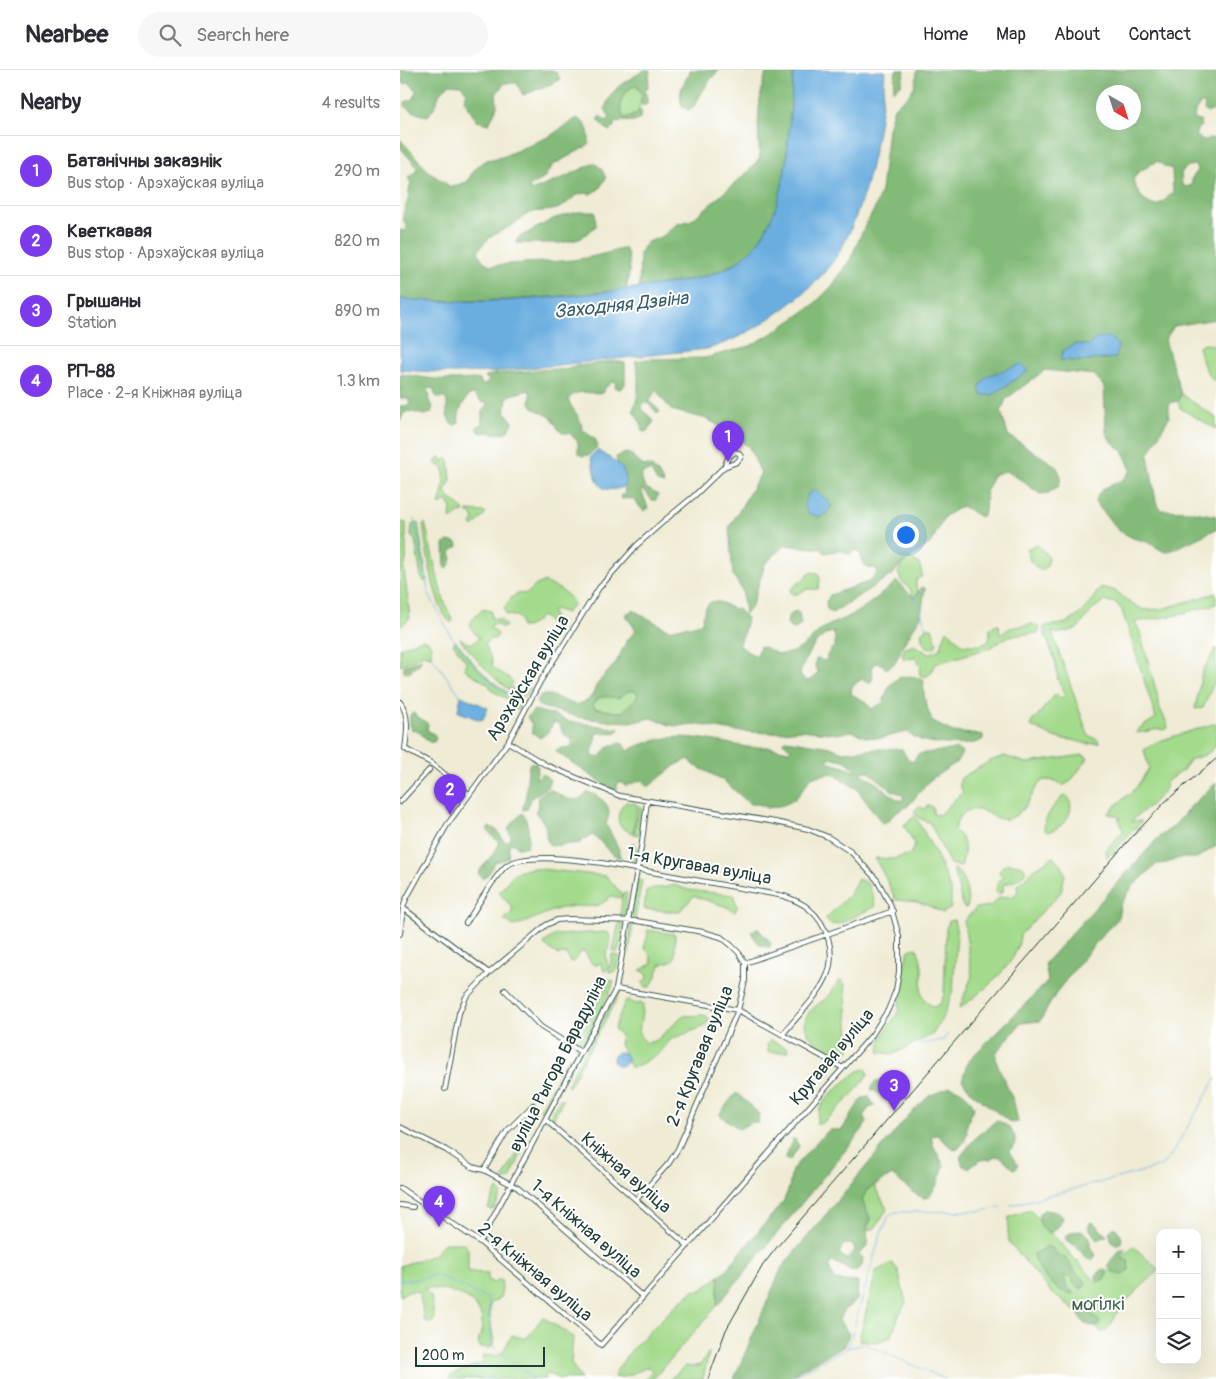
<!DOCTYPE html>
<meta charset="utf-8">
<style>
:root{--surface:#fff;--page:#f7f7f7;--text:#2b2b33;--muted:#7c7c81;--line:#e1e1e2;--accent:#7c3aed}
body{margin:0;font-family:Pangolin,sans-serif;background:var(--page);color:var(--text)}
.controls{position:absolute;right:15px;bottom:15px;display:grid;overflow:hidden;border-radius:10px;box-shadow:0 5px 20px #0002}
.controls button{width:45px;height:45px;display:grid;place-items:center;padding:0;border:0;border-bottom:1px solid var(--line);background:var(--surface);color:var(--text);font:25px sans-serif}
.compass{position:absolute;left:696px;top:15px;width:45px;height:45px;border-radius:50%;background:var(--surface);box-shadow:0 5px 20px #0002;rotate:141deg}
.scale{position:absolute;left:15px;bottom:12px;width:130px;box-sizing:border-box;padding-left:5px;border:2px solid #1f3d34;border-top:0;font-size:14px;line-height:18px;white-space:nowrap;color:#1f3d34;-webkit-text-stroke:4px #fff;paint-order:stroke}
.you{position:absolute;left:505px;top:464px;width:18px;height:18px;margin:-12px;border:4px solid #fff;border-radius:50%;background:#1a73e8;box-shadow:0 0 0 8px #1a73e833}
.badge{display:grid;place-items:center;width:32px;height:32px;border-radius:50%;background:var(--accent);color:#fff;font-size:16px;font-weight:700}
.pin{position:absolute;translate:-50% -41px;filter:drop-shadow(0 1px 2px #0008)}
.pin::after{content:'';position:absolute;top:26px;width:18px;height:15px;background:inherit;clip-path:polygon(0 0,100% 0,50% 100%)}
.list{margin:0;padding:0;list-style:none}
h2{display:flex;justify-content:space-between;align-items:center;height:65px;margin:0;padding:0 20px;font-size:21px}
h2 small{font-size:16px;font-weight:400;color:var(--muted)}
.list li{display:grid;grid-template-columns:32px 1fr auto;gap:15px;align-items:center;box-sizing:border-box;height:70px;padding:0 20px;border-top:1px solid var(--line)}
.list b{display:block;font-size:19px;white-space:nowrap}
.list p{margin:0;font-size:16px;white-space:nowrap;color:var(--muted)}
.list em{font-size:16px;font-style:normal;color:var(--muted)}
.icon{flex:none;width:28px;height:28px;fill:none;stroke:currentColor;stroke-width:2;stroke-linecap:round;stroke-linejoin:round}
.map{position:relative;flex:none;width:816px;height:1309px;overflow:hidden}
header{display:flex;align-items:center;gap:30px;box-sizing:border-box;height:70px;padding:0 25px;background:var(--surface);border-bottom:1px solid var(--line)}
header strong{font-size:24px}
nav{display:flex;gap:28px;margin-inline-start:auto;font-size:18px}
.search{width:350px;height:45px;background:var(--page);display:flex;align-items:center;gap:12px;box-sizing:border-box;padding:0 18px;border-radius:28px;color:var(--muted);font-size:19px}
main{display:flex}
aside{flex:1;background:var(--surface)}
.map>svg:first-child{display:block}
</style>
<header>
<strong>Nearbee</strong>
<div class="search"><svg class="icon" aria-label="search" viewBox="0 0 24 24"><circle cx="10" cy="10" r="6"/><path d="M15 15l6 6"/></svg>Search here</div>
<nav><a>Home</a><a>Map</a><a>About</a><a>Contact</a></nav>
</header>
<main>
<aside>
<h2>Nearby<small>4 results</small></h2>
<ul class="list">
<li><span class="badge">1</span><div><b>Батанічны заказнік</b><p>Bus stop · Арэхаўская вуліца</p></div><em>290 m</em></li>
<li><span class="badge">2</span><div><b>Кветкавая</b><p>Bus stop · Арэхаўская вуліца</p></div><em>820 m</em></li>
<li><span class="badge">3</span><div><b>Грышаны</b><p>Station</p></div><em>890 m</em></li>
<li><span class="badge">4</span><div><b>РП-88</b><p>Place · 2-я Кніжная вуліца</p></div><em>1.3 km</em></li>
</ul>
</aside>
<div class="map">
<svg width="816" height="1309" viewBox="0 0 816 1309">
<rect width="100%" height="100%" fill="#fff"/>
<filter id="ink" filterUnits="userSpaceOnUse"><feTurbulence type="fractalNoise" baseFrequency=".02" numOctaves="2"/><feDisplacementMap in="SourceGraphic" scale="10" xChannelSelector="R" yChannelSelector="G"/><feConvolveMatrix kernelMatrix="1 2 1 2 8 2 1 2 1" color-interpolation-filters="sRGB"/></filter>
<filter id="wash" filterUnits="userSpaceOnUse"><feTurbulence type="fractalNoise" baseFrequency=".0096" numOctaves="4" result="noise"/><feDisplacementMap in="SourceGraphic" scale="20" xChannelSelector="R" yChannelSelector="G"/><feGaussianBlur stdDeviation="1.12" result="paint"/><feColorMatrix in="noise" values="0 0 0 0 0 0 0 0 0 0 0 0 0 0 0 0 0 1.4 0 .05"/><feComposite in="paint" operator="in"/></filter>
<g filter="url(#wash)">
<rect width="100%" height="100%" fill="#efebd4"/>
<path fill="#a3da8b" stroke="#618c60" d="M237,15L242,25L238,43L232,46L224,48C216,36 223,19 237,15Z
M805,274L816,275V310H813C804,300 802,290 798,277Z
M781,324L816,348V359L780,338L778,331Z
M40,386L44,392L47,388L49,390L51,411L45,421C49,431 60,433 64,442L58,443L53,449L50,448L51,437L49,432H44L41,435L39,434C43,422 46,409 43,397L37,395L35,393Z
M69,441L83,442L86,444L73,457L71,455L74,449L71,444L67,442Z
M0,452L6,453V490L4,499L10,548L0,557Z
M16,452L18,453L27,511H24L21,507L15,470L11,466L12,455Z
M25,453C34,486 37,521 53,551L51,553C34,539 26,477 23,455Z
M637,474L649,487L647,496L643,500H639L630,491L627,479Z
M510,489C520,491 521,497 522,506L516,510V517L518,522L515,526H512L511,520L502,512L498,503L502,494Z
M412,502L418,503L420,510L418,519H407L397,524H392L390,520Z
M144,512C154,516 170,523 174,534L166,543L154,539L152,542L155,552L153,556H150L146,549L141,546C137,551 129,558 121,557L120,549L116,546L106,545L104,538L111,528L117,524L128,523L136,515Z
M701,517L716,521L730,533L744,540L762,539L816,523V534L773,546L735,552L740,562L759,631C758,641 767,648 768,658L763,660L760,659L737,663V660L756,648L722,540L716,533L705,531L694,538L677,559L657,564L654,562H652L688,665L698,670L699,673L687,674L673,670L661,669L651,666L631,656V653L656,624L661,628L665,625L658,610L655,591L643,558C650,553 658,556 665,553C682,548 691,530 701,517Z
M83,539L91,541L92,549H100L106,556L102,558L97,554L91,555L89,557L94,560L98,565L95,569H90L85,574L92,591V596C98,603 108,605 113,612L110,616L117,621L124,622L129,618L130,620L125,627C105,624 75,587 62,572L60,568L67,573H73L79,568L73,561L70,555L72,550Z
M632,554L640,557L638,563L609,566L589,578L535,594L530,604L525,607L519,604L521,596L516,588L504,589L502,584L504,579L514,575L529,584L540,579L547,560L563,575H579L587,573L590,566V559L594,555H599L600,565L610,558Z
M527,558H532L537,573L535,577C525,581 520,570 522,561Z
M22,569L28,571L31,576V586L23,584L0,596V578Z
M56,571L74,594L93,612L121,633L117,641L111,631L94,622L88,614L67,601L64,598L67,593L53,573Z
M816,578V608L803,638L795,639L802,602Z
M228,621H235L238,623L237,627L222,642H216L195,638L193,634C199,624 209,626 218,628Z
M816,653V676L807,684L790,690L783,700L767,711L766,719L752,734L731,751H742L707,788L706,780L723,761L718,746L708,744L716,735L736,718L749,698L744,680L756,672Z
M683,685L688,688L670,712L662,716L657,711L643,710C630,722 629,740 611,748C600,752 594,746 585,742C568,735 558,744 554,760C568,772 565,780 561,797L550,794L530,753L519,748L514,741L519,736L524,739L529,735L533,738V744L539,745C548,738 554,729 563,722L559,714L561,708L590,691L604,686L627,693Z
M663,726H667C675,735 669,750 660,756C657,759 652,760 648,762L644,759C645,745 654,736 663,726Z
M226,732L237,734L233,763C229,761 223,759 221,756C215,750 220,736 226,732Z
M239,735L244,742L240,763L237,765L234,764Z
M515,746L537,786L551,821V838L542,843C525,832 515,831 496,830L485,807L475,788L493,789L510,784L515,775L504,755Z
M233,772L237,780L235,792L230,789Z
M653,787L661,794L665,804L661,822L620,865C619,895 581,922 559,939L572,906L564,851L576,838L590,836L600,827L613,826L618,822L617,815L636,798Z
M608,793L623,796L626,802C617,810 615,812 603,814V822L598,824L596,821L598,812L603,808L599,802L602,797Z
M132,798L206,806L221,823L222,827L224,823H227L225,847H220L222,828L211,826C196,842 186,834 167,837C149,840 132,851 114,856L104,850L112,842V837L99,823L114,803Z
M553,798C566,806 568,823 568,836L566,838L563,837Z
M237,809L242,811L235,849L231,846Z
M458,809L467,813L473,826L475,837C467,839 437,858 431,854C430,854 426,849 426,848L448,826Z
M274,815L288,820L334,825L337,837L335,842L327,837L294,826L279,842L244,839L246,821C254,816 264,819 274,815Z
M554,850L557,863L553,920L544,945L533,964L494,984L479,982L481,968L499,941V925L505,892L509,880L517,878C519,884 522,891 522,898C524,916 514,925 534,937L540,934L544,925L546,859L549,851Z
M219,852L222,853L223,860L218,882L213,881Z
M231,854H233L229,883H225Z
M247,860L275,864V886L273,890L260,895L255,909L250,917H246L242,913L248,907L246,903L240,900L252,894L250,884L244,878L248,864Z
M206,862L209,864L211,872L206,885L208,898L206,901H204L201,893L197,895C189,895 189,887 185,882H180L176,890L173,892L169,891L167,884L158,885L144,875L145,872L152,867L156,865Z
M212,884L219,886L216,900L213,902H209Z
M208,910L214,911L211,920L182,976L177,978L174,977L205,919Z
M441,910L445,914L450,980L441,985C437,984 432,983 429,982C418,977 401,961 406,948C409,939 422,932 429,926C434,920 434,914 441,910Z
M218,921H221L169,1017L167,1016L172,1005Z
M228,930L236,934L241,933L243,936L239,962L240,966L247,973L257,970L282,946L304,945L309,948L308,952L303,957L271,969L260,983L237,996L231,997C224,989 228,984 219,974L221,965L214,959L225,931Z
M370,970L388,978L387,982H368L367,973Z
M169,986L175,989L148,1040L143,1042L140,1040Z
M466,999L468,1004C463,1014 427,1053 417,1055C415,1030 442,1015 458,1001Z
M161,1028L163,1030L151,1053L149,1047Z
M119,1080L122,1082L110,1109L106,1110L103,1108Z
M473,1114L487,1139L475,1158L468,1160L449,1155L459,1128Z
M97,1119L102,1124L94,1139L92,1140L88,1138Z
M630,1140L696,1212L705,1206L733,1176L759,1200L721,1236L710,1256L703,1263L652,1223L609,1172L608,1161L609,1147Z
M44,1173H63L68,1179V1201L88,1204V1210L94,1213L97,1210H101L102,1219L100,1228L90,1234V1248L94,1273L90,1278L79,1277C77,1271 81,1265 82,1258C85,1227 48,1218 23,1218L31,1226L34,1246L33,1252L28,1253L24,1250C22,1241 23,1235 19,1226L21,1222L8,1221L0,1226V1196L34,1185Z
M492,1193L498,1200L506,1233L499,1245L491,1267L476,1272L459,1270L476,1201Z
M319,1206L317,1236L253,1309H245L252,1301L248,1297C237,1301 225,1309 214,1307L218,1298L233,1278L274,1237L293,1221L302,1220Z
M143,1247L173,1267L171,1293L181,1309H159L149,1304L144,1306L145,1309H49L51,1305L84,1292L82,1286L94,1285L97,1286L102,1283L112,1265L126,1269Z
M309,1282L303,1309H270L285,1296L291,1297L300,1295Z"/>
<path fill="#82ba77" stroke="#507c56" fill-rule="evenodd" d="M0,0H152L156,2L160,9L149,15L123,25L117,13H105L96,24L97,37L89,54L77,51L64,30L67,22L60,15L50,14L40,23L34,38L28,46C20,45 11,41 5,36V32L14,29L16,21L10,13L4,14L1,11L3,6L0,3Z
M244,0H250L248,17L245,21L247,28V34L243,36L241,34L242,25L237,15C223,19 216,35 224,48C230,47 236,46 239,40L242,42L240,48L234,51L215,52L213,58L209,61L200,53L198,49L200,46L206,51L210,48L205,38C214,14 225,13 244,0Z
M289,0H319L309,11L292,39L288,40L282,36C278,22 282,15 290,3Z
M367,0H394C386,61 395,161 331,195C304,210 270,213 239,218L240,184L246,173L263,166L277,154L292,150L348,102L360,88C357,58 357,30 367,0Z
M496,0H505L501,15L493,21Z
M517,0H816V39L807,43L804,40L805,34H800L795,42L794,49L800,51L801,56L797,59L796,65L802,70L816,68V249L774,256L765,270L781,324L778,331L769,333V347L748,385L756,432L761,440L789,441L816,446V459L775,479L765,482L745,471L733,468L718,460L695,432C700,417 707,417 719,412C724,409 728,404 731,400L723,381L710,370L706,362L704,317L695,305L645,300L606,329L601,342L608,365L656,396L661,406L659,416L648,423L640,424C628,416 619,407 606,401L593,405L586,423L585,442L581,447L562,436L545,446L531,473L502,493L493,504L432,543L427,539L426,532L430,525L468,512L477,504L476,498H468L460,489L461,484L455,480L449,484L440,480L425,483L421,479L385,475L365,494L351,538L345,544L342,520L333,505L329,458L361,403L349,377L326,360L307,349L271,340L256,320L249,331L260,341L258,344L249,334L245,332L242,336L243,340L254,351L247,361L243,362L241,358V353L233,341L238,325V301L235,291L247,289L305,288L350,276L376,261L412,236L432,216L450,190L463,160L475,138L481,121L488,59L494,37C510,26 516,20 517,0ZM704,22H734V52H704ZM757,91L764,96L772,99L773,122L764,131L756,136C743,133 737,122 733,110L737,103ZM794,95L797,98V102L792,108V115L786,117L782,115L781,103L788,96ZM674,274L688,275L716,288L680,291L660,290ZM628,301L592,325H582L587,306L600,303Z
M177,48C189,55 189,62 189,75L153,95L143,109L129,117L131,121L161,109L194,93L201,98L206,108L199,119L190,124C175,120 169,135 157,139C148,142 138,140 130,143C124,145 119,151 114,154C98,163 89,165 78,181L82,190L91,196C118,192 145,193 172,190C190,188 207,183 225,178C232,190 229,207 226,220C151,227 75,235 0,229V160L5,161L6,156C0,143 5,142 8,130C10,123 8,120 11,114L8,107L15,103L17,97L0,77V69L29,102L51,117L67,112L75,98L87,90L102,87L150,66Z
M178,142H195L196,156L180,169L160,173H116L118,168L155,148Z
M215,291L225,293V314L222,318L219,319L215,317L216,313L213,311L205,318L203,323C191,325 177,317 168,330C173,341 182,348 182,360L195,369L198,376L189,385L182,386L178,383V372L169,363H163L159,360L151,347L133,338L130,333L131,325L129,320L111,325L107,328L105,342L113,352C106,371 94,360 81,363L77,360V357L82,354V341L88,336L86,332L82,333L74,324L69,325C63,333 57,343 59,353L55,355L51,354L47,345V331L43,327L39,328L35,325L34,319L30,318L26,320L30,325L28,329L33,337L31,343L24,345L9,341L4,343L0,351V336H6L10,332L8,328H0V304C19,307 37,310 56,310C64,310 72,308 80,310L82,315H85L89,310L85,307L94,304L152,299L165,300L177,296Z
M226,383L232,385L242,395L252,397L258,403L264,414L257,412L251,401L242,403C241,419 248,418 258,425L256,430H252L245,421L241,420L248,438L244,441C234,433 238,427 222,429L220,426L225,424C223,419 227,415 226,409C225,400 217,396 216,387Z
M48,471L57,473L58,476L50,483L52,489L47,499L45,498L44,474Z
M497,511L514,528L522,517L525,518L521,546L503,575L495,593L486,599L482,594L475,593L471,598L473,608L470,613L462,609L452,616L451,624L466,632L471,639L483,633C485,627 487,619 491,614C499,604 514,605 524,610C522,625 527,639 533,652L553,662L583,665V669C574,678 533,674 521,670C516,668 511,665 507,662L481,668L465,667L452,661L438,664L401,660L370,663L334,661L296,654L278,656L270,655L251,648L234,652L207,651L178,647L139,636L136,632L141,625H150L176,635L187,631L193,624L196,616L203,607L216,593L226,572L236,560L228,549L226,544L233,540L269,560L302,553C303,543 306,528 319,532C327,534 329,539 338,539L347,548L343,566L338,574L348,582L357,586L360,576C372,579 374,587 389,583C404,580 410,568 422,559C433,552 446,549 457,542C471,533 484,522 497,511ZM433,562L435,567V575L427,585V590L422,591L419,588L416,589L415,596L418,602L414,607L408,611L404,610L400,604C405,588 415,566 433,562ZM228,621H235L238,623L237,627L222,642H216L194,638L193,634C199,624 209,627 218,628Z
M395,541L399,543L401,554L396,559L390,558L387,554L388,547Z
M21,589L20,593L8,603L4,601V596Z
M134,640L154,645L168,651L219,659L216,663H196L195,674L192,681L193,687H200L209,676L221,673L225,676L228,681C270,658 303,669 347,677C354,678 360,677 367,677C374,678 382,680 389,681L391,679L383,672L386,670L430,677L443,682L476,679H502L508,690L513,692L518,684L557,679L562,683L557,692L530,710L508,736L494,744L488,751L482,753L456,718L432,703L411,707C396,730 395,734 367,738L359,734H350L323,710L294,695L289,689L276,695L248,717L241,710L226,716L220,712L217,714V720H212L158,683L156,680L162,678H168L173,674L171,668L163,664L160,655L154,652L148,662L140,668L132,662V655L127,647ZM432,688L444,690L456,699L453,701L445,697L429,693L427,689ZM464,701L469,702L493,721L502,724L504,730H498L475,712L461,703Z
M13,643L28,654L27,660L35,665L36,668L34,672H29L18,661L12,660L10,655V645Z
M130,693H135L138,697L136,708L139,707L142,703L150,710L147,718L131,728L127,739L123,740C122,733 126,730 126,723C128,712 126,705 130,693Z
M816,713V776L797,788H780L766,793L757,794L732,817L720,835L718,849L702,865L658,920L640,951L621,953L596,983V991L614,1032L618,1052L611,1053L572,1023L562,1010L568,991L648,911L645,893L759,767L774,756L792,735Z
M150,719L167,729L178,730L188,722C195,724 209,732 209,742C209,746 207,751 206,754C209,762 222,781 221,788C208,785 203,772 193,765L184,769L180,773L150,776C144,768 148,759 143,752C141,748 138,746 135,742L139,734L138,729L140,725Z
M122,743C129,751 130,766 127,776L119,778L112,773L109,775L108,788L104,790L95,792L90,802L83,809L78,803C83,795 98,780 99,773L87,760L89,757C100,758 99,768 106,772L109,771L111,767L108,758Z
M357,858L371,872L370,877C359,878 356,870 351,862Z
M492,1005L503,1015V1019L497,1025L487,1029L471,1019L474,1013Z
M550,1017C563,1020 569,1027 574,1037L566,1057L567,1063L564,1072L558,1079L554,1080L537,1065L531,1066L533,1075L544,1096L537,1115L529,1127L524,1128L515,1124L492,1105L467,1120L462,1130L471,1150L467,1158L468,1176L459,1184L463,1188L462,1196L455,1202L432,1191L429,1196L434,1210L458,1212L457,1230L444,1240L439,1250L449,1264L445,1276L398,1301L391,1309H334L382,1197L509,1045L529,1026ZM447,1174L453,1175L455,1180L449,1188L446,1189L439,1183L443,1175Z
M335,1024H338L359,1044L358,1053L352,1052L339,1059L320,1045V1043Z
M469,1027L475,1036L469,1038L463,1046L467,1051L463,1059L317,1236L319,1206L326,1200L383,1132L389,1118L392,1100L394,1097L423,1065L430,1060H442L462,1028Z
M597,1050C611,1057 623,1069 609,1082L618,1095L617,1098L614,1099L601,1087L595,1086L590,1089L581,1090L568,1098L563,1096L560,1087L577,1066Z
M394,1068L399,1076L390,1090H386V1087L392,1070Z
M643,1140C649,1140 659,1142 663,1147C662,1154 655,1161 648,1163C641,1159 638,1151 639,1144Z
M691,1152L694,1153L707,1166L697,1170L688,1156Z
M715,1157L721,1165L722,1170L719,1175H715L712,1172L709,1162Z
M682,1161L690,1167V1177L695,1183V1187L692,1190L687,1189L676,1176L666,1170V1166L672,1162Z
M647,1176L653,1179L658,1186L666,1188L674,1201L686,1212L683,1218L679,1219L675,1215L671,1207L664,1206L667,1218L673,1222V1224C656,1224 636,1200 633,1185Z
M721,1179H724L725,1181L721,1186L723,1189L728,1190L729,1200L723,1205C716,1205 712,1202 708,1196L711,1190Z
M703,1199L707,1200L706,1208L698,1212L696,1209V1205Z
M684,1239L689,1241L700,1252L698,1256L694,1257L686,1254L681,1249L679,1245Z"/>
<path fill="#6baee0" stroke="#45768a" d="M394,0L485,1C482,55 465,150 431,194C415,215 396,230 375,245C353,260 332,272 307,279L93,302L53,303L0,300V229C77,236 165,228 242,217C270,213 308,210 333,195C343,188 354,179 360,169C393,119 387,56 394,0Z
M709,267L718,275L716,288L680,291L660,290L663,281L674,274L688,275L697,268Z
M621,294L628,301L592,325H582L579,318L587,306Z
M197,380C210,389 232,397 224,417C196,426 198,411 191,389V386Z
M414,420L429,431L431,437L425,445L420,447L408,443L404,436L408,424Z
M61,626L86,637L88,638L83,649L80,650L59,642L58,640Z
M213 989a7 7 0 1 1 14 0a7 7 0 1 1-14 0Z"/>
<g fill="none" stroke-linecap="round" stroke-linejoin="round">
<path stroke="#6baee0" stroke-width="1" d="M14,449L29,524L51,566L79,601L97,617L122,633
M515,526L527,558
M31,586L61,626
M519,974L543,970L548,964
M611,1135L752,1099L762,1095L771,1085L816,1009
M0,1211L20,1209L37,1205L88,1229L91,1275L134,1309
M448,1278L480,1166L489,1145L496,1142L582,1141L601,1137
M84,1309L90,1307L95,1309
M387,1309L448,1278L465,1274L545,1309"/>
</g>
</g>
<g filter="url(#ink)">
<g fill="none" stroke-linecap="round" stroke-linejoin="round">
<defs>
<path id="minor" d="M0,632C10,645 7,664 5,679L31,693L69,724
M0,732L29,700
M3,838L89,903
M66,853C76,839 94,806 106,796C123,782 180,790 202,793L384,826C392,829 401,832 408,838C428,854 437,884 426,908C416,929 397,946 383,964
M0,864L3,838L6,829L47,755L108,672L140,612L199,518L237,475L265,450L294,426L324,397L337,392L341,387L339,383L335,382L328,388L324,397
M345,893L493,841
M216,919L338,940L443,998
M105,920L141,957L181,982
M45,1019L59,943L66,927L89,903L146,855L157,850L169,849L237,851L303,862L321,867L331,875L339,883L345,893V911L338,940L278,1079L269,1093L236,1130
M146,1050L288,1176
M0,1057L46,1080L72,1097L84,1100L118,1118L243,1227
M84,1100L107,1061L133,1035
M0,1118L80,1172L201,1275L472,965L488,940L496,920L499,902V866L490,834L477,810L451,782L428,767L408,759L375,752L220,726L146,695L108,672
M0,1135L13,1137
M80,1172L181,982L216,919L242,772L247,731"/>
</defs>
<use href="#minor" stroke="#3e574c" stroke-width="6"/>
<use href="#minor" stroke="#fff" stroke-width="4"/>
<path stroke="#1f3d34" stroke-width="1" d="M308,1309L326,1260L363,1195L377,1177L728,771L766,731L816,689"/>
</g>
</g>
<g text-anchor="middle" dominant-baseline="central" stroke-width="4" stroke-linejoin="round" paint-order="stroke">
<g font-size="18" fill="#1f3d34" stroke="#fff">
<text transform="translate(128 608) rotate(-59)">Арэхаўская вуліца</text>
<text transform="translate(299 796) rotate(10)">1-я Кругавая вуліца</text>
<text transform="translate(300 986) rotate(-68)">2-я Кругавая вуліца</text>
<text transform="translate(432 987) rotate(-50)">Кругавая вуліца</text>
<text transform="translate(158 994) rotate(-63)">вуліца Рыгора Барадуліна</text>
<text transform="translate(226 1103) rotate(41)">Кніжная вуліца</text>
<text transform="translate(186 1159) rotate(41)">1-я Кніжная вуліца</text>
<text transform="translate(135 1202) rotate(40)">2-я Кніжная вуліца</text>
</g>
<g font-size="18" fill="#40644a" stroke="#fff">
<text x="698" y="1234">могілкі</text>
</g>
<g font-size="19" font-style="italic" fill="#365f68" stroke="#fff">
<text transform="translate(221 235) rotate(-6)">Заходняя Дзвіна</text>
</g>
</g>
</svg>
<div class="controls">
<button>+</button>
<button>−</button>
<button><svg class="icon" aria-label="layers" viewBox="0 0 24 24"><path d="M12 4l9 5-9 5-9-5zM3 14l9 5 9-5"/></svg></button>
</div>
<svg class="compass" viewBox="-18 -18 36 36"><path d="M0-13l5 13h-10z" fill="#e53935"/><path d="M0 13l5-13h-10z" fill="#7c7c81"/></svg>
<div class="scale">200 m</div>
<div class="you"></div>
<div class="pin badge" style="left:328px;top:392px">1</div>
<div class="pin badge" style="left:50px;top:745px">2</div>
<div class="pin badge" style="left:494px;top:1041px">3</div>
<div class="pin badge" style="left:39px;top:1157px">4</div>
</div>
</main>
